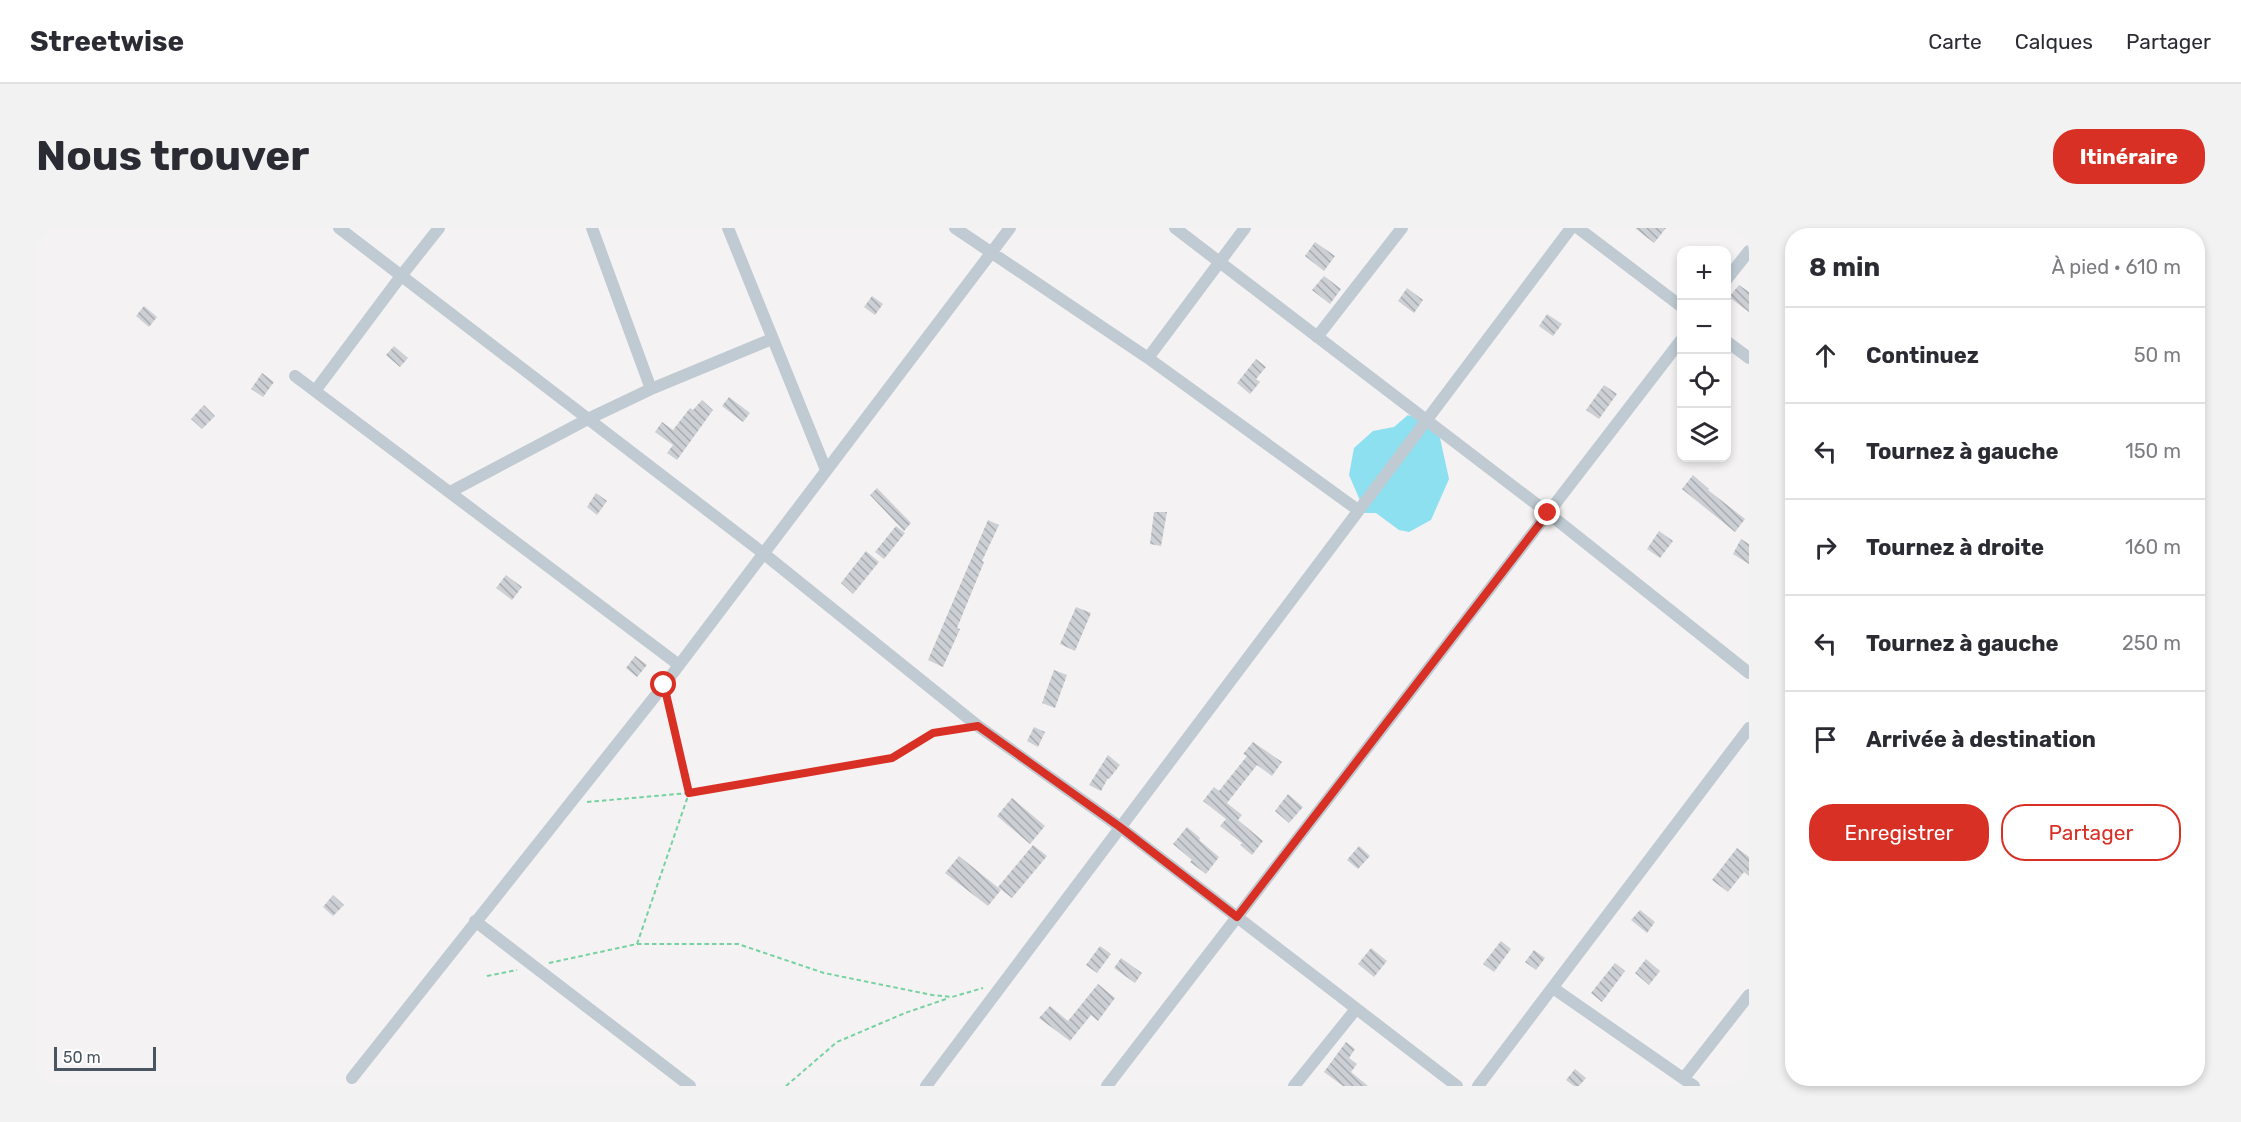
<!DOCTYPE html>
<html lang="fr">
<meta charset="utf-8">
<style>
:root{--surface:#fff;--page:#f2f2f3;--text:#2b2b33;--muted:#7c7c81;--line:#e1e1e2;--accent:#d93025}
body{margin:0;font-family:Rubik,sans-serif;background:var(--page);color:var(--text)}
.controls{position:absolute;right:18px;top:18px;display:grid;overflow:hidden;border-radius:12px;box-shadow:0 3px 9px #0003}
.controls button{width:54px;height:54px;display:grid;place-items:center;padding:0;border:0;border-bottom:2px solid var(--line);background:var(--surface);color:var(--text);font:30px sans-serif}
.scale{position:absolute;left:18px;bottom:15px;width:102px;box-sizing:border-box;padding-left:6px;border:3px solid #495661;border-top:0;font-size:16px;line-height:21px;white-space:nowrap;color:#495661;-webkit-text-stroke:4px #fff;paint-order:stroke}
.stop{position:absolute;width:18px;height:18px;margin:-14px;border:4px solid #d93025;border-radius:50%;background:#fff}
.stop.end{background:#d93025;border-color:#fff;box-shadow:0 2px 6px #0008}
.list{margin:0;padding:0;list-style:none}
h2{display:flex;justify-content:space-between;align-items:center;height:78px;margin:0;padding:0 24px;font-size:26px}
h2 small{font-size:20px;font-weight:400;color:var(--muted)}
.list li{display:grid;grid-template-columns:39px 1fr auto;gap:18px;align-items:center;box-sizing:border-box;height:96px;padding:0 24px;border-top:2px solid var(--line)}
.list b{display:block;font-size:22px;white-space:nowrap}
.list em{font-size:20px;font-style:normal;color:var(--muted)}
.actions{display:flex;gap:12px;padding:18px 24px}
.actions a{flex:1;padding:14px 0;border:2px solid var(--accent);border-radius:24px;text-align:center;font-size:21px;color:var(--accent)}
.actions .main{background:var(--accent);color:#fff}
.icon{flex:none;width:33px;height:33px;fill:none;stroke:currentColor;stroke-width:2;stroke-linecap:round;stroke-linejoin:round}
.map{position:relative;flex:none;width:1713px;height:858px;overflow:hidden;border-radius:24px}
header{display:flex;align-items:center;gap:36px;box-sizing:border-box;height:84px;padding:0 30px;background:var(--surface);border-bottom:2px solid var(--line)}
header strong{font-size:28px}
nav{display:flex;gap:33px;margin-inline-start:auto;font-size:21px}
.intro{display:flex;align-items:center;justify-content:space-between;box-sizing:border-box;height:144px;padding:0 36px}
h1{margin:0;font-size:42px}
.button{padding:15px 27px;border-radius:24px;background:var(--accent);color:#fff;font-size:21px;font-weight:700}
main{display:flex;gap:36px;padding:0 36px}
aside{flex:1;background:var(--surface);border-radius:24px;box-shadow:0 3px 9px #0003}
.map>svg:first-child{display:block}
</style>
<header>
<strong>Streetwise</strong>
<nav><a>Carte</a><a>Calques</a><a>Partager</a></nav>
</header>
<div class="intro"><h1>Nous trouver</h1><a class="button">Itinéraire</a></div>
<main>
<div class="map">
<svg width="1713" height="858" viewBox="0 0 1713 858">
<defs>
<pattern id="building-back-hatch" width="6" height="6" patternUnits="userSpaceOnUse" patternTransform="scale(1.5)"><rect width="6" height="6" fill="#cccfd4"/><path d="M-1 5l2 2M0 0l6 6M5-1l2 2" fill="none" stroke="#a8abaf"/></pattern>
</defs>
<rect width="100%" height="100%" fill="#f4f2f2"/>
<path fill="#8ce0f0" d="M1372,187L1389,193L1404,210L1413,251L1395,292L1373,304L1363,302L1340,285H1327L1326,277L1313,247L1318,220L1337,203L1358,199Z"/>
<path fill="url(#building-back-hatch)" d="M1599,0H1630L1618,15Z
M1279,14L1299,28L1288,43L1269,28Z
M1288,48L1305,61L1294,76L1276,62Z
M1703,57L1713,64V84L1693,69Z
M1371,60L1387,72L1378,85L1362,73Z
M836,68L847,76L839,87L828,79Z
M108,78L121,89L113,99L100,88Z
M1511,86L1526,96L1517,108L1503,98Z
M358,118L372,130L364,139L350,127Z
M1220,131L1230,139L1220,151L1224,154L1214,166L1201,155Z
M226,145L238,154L227,169L215,161Z
M1568,157L1581,166L1563,191L1550,182Z
M693,169L714,185L707,194L686,178Z
M666,172L677,182L641,232L631,225L637,217L619,204L626,194L637,202L654,180L657,182Z
M168,177L179,188L166,201L155,191Z
M1657,247L1673,261L1672,262L1709,291L1699,304L1646,261Z
M841,260L875,295L868,303L834,267Z
M560,265L571,273L561,287L551,279Z
M1118,284H1131L1125,318L1114,316Z
M952,292L963,297L946,333L948,334L921,400L924,401L907,439L892,432Z
M860,298L869,305L848,331L839,324Z
M1623,303L1637,313L1624,330L1611,321Z
M1705,311L1713,316V336L1697,326Z
M830,323L843,334L817,366L805,355Z
M470,347L486,359L476,372L460,360Z
M1040,379L1055,385L1039,423L1024,416Z
M599,428L611,437L601,449L590,440Z
M1018,442L1031,447L1019,480L1006,475Z
M998,499L1009,504L1002,519L991,513Z
M1217,514L1246,534L1236,548L1221,537L1191,575L1206,587L1202,592L1227,613L1216,627L1204,617L1206,615L1184,598L1190,591L1167,573L1178,559L1183,563L1211,528L1207,526Z
M1072,527L1084,537L1073,551L1072,550L1065,563L1053,557Z
M1252,566L1267,579L1253,595L1239,583Z
M976,570L1009,598L994,616L961,588Z
M1151,599L1164,610L1163,612L1183,629L1170,646L1154,634L1156,632L1137,616Z
M997,617L1011,628L976,670L962,659Z
M1323,618L1334,628L1322,641L1311,632Z
M1701,620L1713,629V648L1708,644L1692,664L1676,652Z
M923,628L965,662L952,678L909,645Z
M297,667L308,677L297,688L287,679Z
M1604,682L1619,694L1611,705L1595,692Z
M1465,713L1475,721L1458,744L1447,736Z
M1064,718L1075,726L1061,745L1050,737Z
M1335,720L1351,733L1338,749L1322,736Z
M1498,722L1509,730L1500,742L1489,734Z
M1085,730L1106,745L1099,755L1078,740Z
M1610,731L1624,743L1613,757L1599,745Z
M1579,735L1589,743L1566,774L1555,765Z
M1062,756L1079,770L1062,793L1055,787L1034,813L1003,790L1014,778L1032,793Z
M1310,814L1319,821L1313,830L1321,836L1315,844L1332,858H1307L1288,844Z
M1539,841L1550,850L1543,858H1538L1530,852Z"/>
<g fill="none" stroke-linecap="round" stroke-linejoin="round">
<path stroke="#76d2a0" stroke-width="2" stroke-dasharray="4.5 3" stroke-linecap="butt" d="M551,574L653,565L856,530L897,505L924,501
M601,716L653,565L632,472
M513,735L601,716H702L788,745L896,767L916,769L947,760
M451,748L481,742
M750,858L801,814L869,785L913,770"/>
<path stroke="#bfcad2" stroke-width="12" d="M303,0L727,325L942,498L1084,599L1421,858
M556,0L615,161
M692,0L790,242
M919,0L1112,130L1322,282
M1139,0L1512,285L1713,445
M1542,0L1646,79
M1690,52L1713,23
M1281,109L1366,0
M1690,113L1713,130
M1112,130L1209,0
M259,148L643,437
M279,163L365,48L403,0
M414,264L552,191L615,161L736,111
M439,693L654,858
M1517,760L1658,858
M316,850L628,457L974,0
M1648,850L1713,767
M890,858L1535,0
M1071,858L1646,111
M1258,858L1320,781
M1442,858L1713,500"/>
</g>
<g fill="none" stroke-linecap="round" stroke-linejoin="round">
<path stroke="#d93025" stroke-width="8" d="M628,457L653,565L856,530L897,505L942,498L1084,599L1201,689L1512,285"/>
</g>
</svg>
<div class="controls">
<button>+</button>
<button>−</button>
<button><svg class="icon" aria-label="locate" viewBox="0 0 24 24"><circle cx="12" cy="12" r="6"/><path d="M12 2v4M12 18v4M2 12h4M18 12h4"/></svg></button>
<button><svg class="icon" aria-label="layers" viewBox="0 0 24 24"><path d="M12 4l9 5-9 5-9-5zM3 14l9 5 9-5"/></svg></button>
</div>
<div class="scale">50 m</div>
<div class="stop" style="left:628px;top:457px"></div>
<div class="stop end" style="left:1512px;top:285px"></div>
</div>
<aside>
<h2>8 min<small>À pied · 610 m</small></h2>
<ul class="list">
<li><svg class="icon" aria-label="ahead" viewBox="0 0 24 24"><path d="M12 20V5M6 11l6-6 6 6"/></svg><div><b>Continuez</b></div><em>50 m</em></li>
<li><svg class="icon" aria-label="left" viewBox="0 0 24 24"><path d="M17 20v-9H6M10 6l-5 5 5 5"/></svg><div><b>Tournez à gauche</b></div><em>150 m</em></li>
<li><svg class="icon" aria-label="right" viewBox="0 0 24 24"><path d="M7 20v-9h11M14 6l5 5-5 5"/></svg><div><b>Tournez à droite</b></div><em>160 m</em></li>
<li><svg class="icon" aria-label="left" viewBox="0 0 24 24"><path d="M17 20v-9H6M10 6l-5 5 5 5"/></svg><div><b>Tournez à gauche</b></div><em>250 m</em></li>
<li><svg class="icon" aria-label="arrive" viewBox="0 0 24 24"><path d="M6 21V4h12l-3 4 3 4H6"/></svg><div><b>Arrivée à destination</b></div></li>
</ul>
<div class="actions"><a class="main">Enregistrer</a><a>Partager</a></div>
</aside>
</main>
